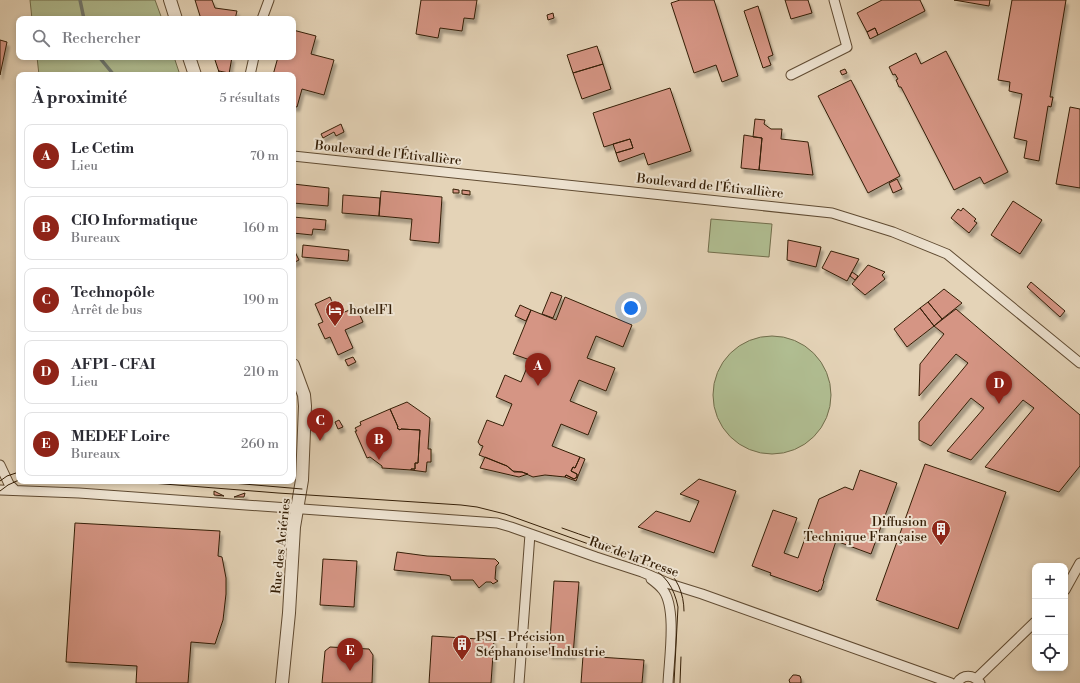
<!DOCTYPE html>
<html lang="fr">
<meta charset="utf-8">
<style>
:root{--surface:#fff;--page:#f7f7f7;--text:#2b2b33;--muted:#7c7c81;--line:#e1e1e2;--accent:#8f2418}
body{margin:0;font-family:"Libre Bodoni",serif;background:var(--page);color:var(--text)}
.controls{position:absolute;right:12px;bottom:12px;display:grid;overflow:hidden;border-radius:8px;box-shadow:0 2px 6px #0003}
.controls button{width:36px;height:36px;display:grid;place-items:center;padding:0;border:0;border-bottom:1px solid var(--line);background:var(--surface);color:var(--text);font:20px sans-serif}
.you{position:absolute;left:631px;top:308px;width:14px;height:14px;margin:-10px;border:3px solid #fff;border-radius:50%;background:#1a73e8;box-shadow:0 0 0 6px #1a73e833}
.badge{display:grid;place-items:center;width:26px;height:26px;border-radius:50%;background:var(--accent);color:#fff;font-size:13px;font-weight:700}
.pin{position:absolute;translate:-50% -33px;filter:drop-shadow(0 1px 2px #0008)}
.pin::after{content:'';position:absolute;top:21px;width:14px;height:12px;background:inherit;clip-path:polygon(0 0,100% 0,50% 100%)}
.list{margin:0;padding:0;list-style:none}
h2{display:flex;justify-content:space-between;align-items:center;height:52px;margin:0;padding:0 16px;font-size:17px}
h2 small{font-size:13px;font-weight:400;color:var(--muted)}
.list li{display:grid;grid-template-columns:26px 1fr auto;gap:12px;align-items:center;box-sizing:border-box;height:64px;margin:0 8px 8px;padding:0 8px;border:1px solid var(--line);border-radius:8px}
.list b{display:block;font-size:15px;white-space:nowrap}
.list p{margin:0;font-size:13px;white-space:nowrap;color:var(--muted)}
.list em{font-size:13px;font-style:normal;color:var(--muted)}
.icon{flex:none;width:22px;height:22px;fill:none;stroke:currentColor;stroke-width:2;stroke-linecap:round;stroke-linejoin:round}
.map{position:relative;flex:none;width:1080px;height:683px;overflow:hidden}
.search{position:absolute;background:var(--surface);box-shadow:0 2px 6px #0003;left:16px;top:16px;width:280px;height:44px;display:flex;align-items:center;gap:10px;box-sizing:border-box;padding:0 14px;border-radius:8px;color:var(--muted);font-size:15px}
.panel{position:absolute;background:var(--surface);box-shadow:0 2px 6px #0003;left:16px;top:72px;width:280px;height:412px;border-radius:8px}
.map>svg:first-child{display:block}
</style>
<div class="map">
<svg width="1080" height="683" viewBox="0 0 1080 683">
<defs>
<filter id="shadow"><feDropShadow dx="2.5" dy="4.5" stdDeviation="1" flood-color="#0004"/></filter>
</defs>
<rect width="100%" height="100%" fill="#e4d3b7"/>
<filter id="stains"><feTurbulence type="fractalNoise" baseFrequency=".005" numOctaves="4"/><feColorMatrix values="0 0 0 0 .2 0 0 0 0 .09 0 0 0 0 .02 0 0 0 .5 -.17"/></filter>
<radialGradient id="worn" r=".72"><stop offset=".6" stop-color="#630" stop-opacity="0"/><stop offset="1" stop-color="#630" stop-opacity=".3"/></radialGradient>
<path fill="#b0bd91" stroke="#726e4c" d="M30,0H155L162,19H32Z
M37,57H174L180,75H39Z
M711,219L772,224L769,257L708,252Z
M713 395a59 59 0 1 1 118 0a59 59 0 1 1-118 0Z"/>
<g fill="none" stroke-linecap="round" stroke-linejoin="round">
<path stroke="#707970" stroke-width="3.5" d="M80,0L84,19
M99,57L114,75"/>
</g>
<path fill="#d59584" stroke="#341e06" filter="url(#shadow)" d="M195,0H212L215,8L237,11L235,19H201Z
M421,0H477L474,19L464,18L462,31L440,28L438,38L416,34Z
M680,0H714L738,76L722,82L716,65L694,73L671,3Z
M785,0H808L812,13L791,19Z
M882,0H920L925,11L878,35L875,28L867,32L857,13Z
M954,0H990L989,6Z
M1012,0H1066L1050,97H1053L1051,107L1048,106L1039,161L1024,158L1027,141L1014,138L1022,94L1009,91L1010,82L998,80Z
M758,6L773,55L768,57L771,65L763,68L744,11Z
M553,13L554,18L548,20L547,15Z
M875,28L878,35L870,39L867,32Z
M293,30L316,36L311,54L334,60L324,95L302,89L297,107L293,106V75H273L278,57H293Z
M0,40L7,42L0,75Z
M597,46L603,64L573,73L567,55Z
M946,51L1008,172L984,184L980,177L954,190L901,87H899L896,80L898,79L895,74L893,75L889,67L916,53L921,64Z
M214,57H232L229,74V73L219,71L220,75Z
M603,64L611,89L582,99L573,73Z
M845,69L847,73L842,75L840,71Z
M851,80L900,176L868,193L818,96Z
M670,88L691,151L648,165L644,153L619,162L616,153L633,148L630,139L604,147L593,113Z
M1070,107L1080,109V188L1056,184Z
M755,119L765,120L764,124L771,129H782L781,139L808,142L813,175L759,170L762,138L753,137Z
M341,124L344,132L336,136L334,132L323,138L321,134Z
M744,135L762,138L759,170L741,168Z
M630,139L633,148L616,153L613,144Z
M897,179L902,189L893,193L889,183Z
M293,184L329,188L328,206L293,203Z
M453,189L459,190V193H453Z
M462,190L470,191V195L462,194Z
M381,191L442,197L439,243L410,240L412,219L379,216Z
M343,195L380,198L379,216L342,213Z
M1013,201L1042,220L1020,254L991,235Z
M963,208L976,219L974,221L977,223L969,233L951,218L958,209L961,211Z
M293,217L326,220L325,230L313,229L312,235L293,233Z
M788,240L821,247L816,267L787,260Z
M303,245L349,250L348,261L302,257Z
M293,248L299,260L293,263Z
M831,251L859,259L847,281L822,268Z
M868,265L885,272L882,275L885,279L865,295L852,284Z
M852,272L858,276L855,280L850,276Z
M1031,282L1065,311L1060,317L1027,287Z
M944,289L962,303L942,319L928,302Z
M551,292L562,296L553,318L542,314Z
M330,297L338,315L356,307L363,322L345,330L353,348L338,355L330,337L325,339L318,324L323,322L315,304Z
M565,297L632,325L623,347L596,336L587,358L615,368L606,391L579,380L570,401L597,412L588,435L561,424L552,446L580,457L575,468L573,467L571,471L577,474V477L574,479L566,475L565,477L545,475L533,477L522,472L513,471L507,466L479,455L483,446L480,445L478,442L487,420L503,426L512,404L496,397L505,375L521,382L530,360L513,354L531,310L556,320Z
M928,302L942,319L934,326L920,308Z
M520,305L531,310L526,321L515,316Z
M920,308L934,326L907,347L894,329Z
M956,309L1080,415V466L1059,492L985,467L1034,408L1023,400L971,460L947,451L984,408L971,398L931,446L919,440V422L968,363L956,354L919,396L920,364L944,334L934,326Z
M353,357L356,362L348,366L345,360Z
M407,402L430,418L428,449H431V462H427L426,472L411,470V469H415V463H418L420,430L401,429L400,430L397,428L398,427L390,409Z
M390,409L398,427L397,428L400,430L401,429L420,430L418,463H415V469H411V470L382,468V466L370,457L367,458L355,431H357L355,428L361,425L360,422Z
M339,420L343,427L338,429L335,422Z
M319,428H321V435H318Z
M485,457L507,466L514,472H522L528,474L519,477L480,468Z
M580,457L585,459L576,481L565,477L566,475L574,479L577,477V474L571,471L573,467L575,468Z
M925,464L1006,492L958,629L876,600Z
M860,470L897,483L871,554L836,541L823,581H824L821,590H819L818,592L770,575L771,573L752,566L773,510L797,518L784,553L798,558L819,499L845,487L853,490Z
M699,479L736,491L714,553L638,527L656,511L690,522L699,501L680,494Z
M214,491L224,496L214,495Z
M245,493L244,497H234Z
M75,523L220,531L218,556L222,557L226,578V594L223,620L215,644L191,642L188,683H136L137,666L66,662Z
M397,552L427,556L495,559L499,563L496,566L495,579L498,581L493,584L491,582H486L479,588L473,580H451L450,576L446,575L394,570Z
M323,559L357,561L354,607L320,605Z
M554,581L579,582L573,655L549,654Z
M432,636L494,640L491,683H429Z
M330,647L369,649L373,655L372,683H322L325,651Z
M583,656L644,660L642,683H581Z
M793,675H796L800,676L801,679V683H790L789,680Z"/>
<g fill="none" stroke-linecap="round" stroke-linejoin="round">
<defs>
<path id="minor" d="M262,19L269,0
M250,75L254,57
M791,75L847,47L834,0
M293,156L832,213L893,232L947,254L1080,363
M0,465L9,484L15,490
M0,490L79,493L497,523L511,527L596,557L642,572L670,584L702,594L951,683
M651,579C655,582 660,586 663,590C677,608 669,660 668,683
M1065,590L1080,563
M976,679L1035,622
M519,683L530,534
M957,683C963,674 973,674 980,683"/>
<path id="tertiary" d="M170,0L176,19
M189,57L195,75
M282,683L289,613L294,527L302,480L305,406L304,395L293,365"/>
</defs>
<use href="#minor" stroke="#604b32" stroke-width="11"/>
<use href="#tertiary" stroke="#604b32" stroke-width="14"/>
<use href="#minor" stroke="#ede2d0" stroke-width="9"/>
<use href="#tertiary" stroke="#ede2d0" stroke-width="12"/>
<path stroke="#341e06" stroke-width="1" d="M0,481L7,476L19,472
M126,481L278,493L461,505L477,507L505,514L647,565C665,574 674,587 678,607L674,683
M232,483L302,489
M0,491L8,485L19,480
M562,528C584,536 606,543 628,552C639,556 653,559 662,566C677,576 684,594 684,611
M680,683L681,657"/>
</g>
<defs>
<symbol id="hotel-pin" viewBox="-11 -11 22 30"><path d="M0 17L-7.5 6A9.5 9.5 0 1 1 7.5 6Z" fill="#8f2418" stroke="#ede2d0"/><path d="M-6-4.5h1.5V1H6V5H4.5V3h-9V5H-6ZM-4 0a1.8 1.8 0 1 1 3.6 0ZM.5 0V-2.5h3Q6-2.5 6 0Z" fill="#fff"/></symbol>
<symbol id="building-pin" viewBox="-11 -11 22 30"><path d="M0 17L-7.5 6A9.5 9.5 0 1 1 7.5 6Z" fill="#8f2418" stroke="#ede2d0"/><path d="M-4-6H4V6H1V3H-1V6H-4ZM-2.5-4.3h1.7v1.8h-1.7ZM.8-4.3h1.7v1.8H.8ZM-2.5-1h1.7V.8h-1.7ZM.8-1h1.7V.8H.8Z" fill="#fff"/></symbol>
</defs>
<g fill-rule="evenodd">
<use href="#hotel-pin" x="324" y="299" width="22" height="30"/>
<use href="#building-pin" x="930" y="518" width="22" height="30"/>
<use href="#building-pin" x="451" y="633" width="22" height="30"/>
</g>
<g text-anchor="middle" dominant-baseline="central" stroke-width="4" stroke-linejoin="round" paint-order="stroke">
<g font-size="13" fill="#341e06" stroke="#ede2d0">
<text transform="translate(388 153) rotate(6)">Boulevard de l'Étivallière</text>
<text transform="translate(710 186) rotate(6)">Boulevard de l'Étivallière</text>
<text transform="translate(281 546) rotate(-84)">Rue des Aciéries</text>
<text transform="translate(634 557) rotate(20)">Rue de la Presse</text>
</g>
<g font-size="13" fill="#341e06" stroke="#ede2d0" text-anchor="start">
<text x="349" y="310">hotelF1</text>
<text x="927" y="522" text-anchor="end">Diffusion<tspan x="927" dy="15">Technique Française</tspan></text>
<text x="476" y="637">PSI - Précision<tspan x="476" dy="15">Stéphanoise Industrie</tspan></text>
</g>
</g>
<rect width="100%" height="100%" filter="url(#stains)"/>
<rect width="100%" height="100%" fill="url(#worn)"/>
</svg>
<div class="controls">
<button>+</button>
<button>−</button>
<button><svg class="icon" aria-label="locate" viewBox="0 0 24 24"><circle cx="12" cy="12" r="6"/><path d="M12 2v4M12 18v4M2 12h4M18 12h4"/></svg></button>
</div>
<div class="you"></div>
<div class="pin badge" style="left:538px;top:386px">A</div>
<div class="pin badge" style="left:379px;top:460px">B</div>
<div class="pin badge" style="left:320px;top:441px">C</div>
<div class="pin badge" style="left:999px;top:404px">D</div>
<div class="pin badge" style="left:350px;top:671px">E</div>
<div class="search"><svg class="icon" aria-label="search" viewBox="0 0 24 24"><circle cx="10" cy="10" r="6"/><path d="M15 15l6 6"/></svg>Rechercher</div>
<section class="panel">
<h2>À proximité<small>5 résultats</small></h2>
<ul class="list">
<li><span class="badge">A</span><div><b>Le Cetim</b><p>Lieu</p></div><em>70 m</em></li>
<li><span class="badge">B</span><div><b>CIO Informatique</b><p>Bureaux</p></div><em>160 m</em></li>
<li><span class="badge">C</span><div><b>Technopôle</b><p>Arrêt de bus</p></div><em>190 m</em></li>
<li><span class="badge">D</span><div><b>AFPI - CFAI</b><p>Lieu</p></div><em>210 m</em></li>
<li><span class="badge">E</span><div><b>MEDEF Loire</b><p>Bureaux</p></div><em>260 m</em></li>
</ul>
</section>
</div>
